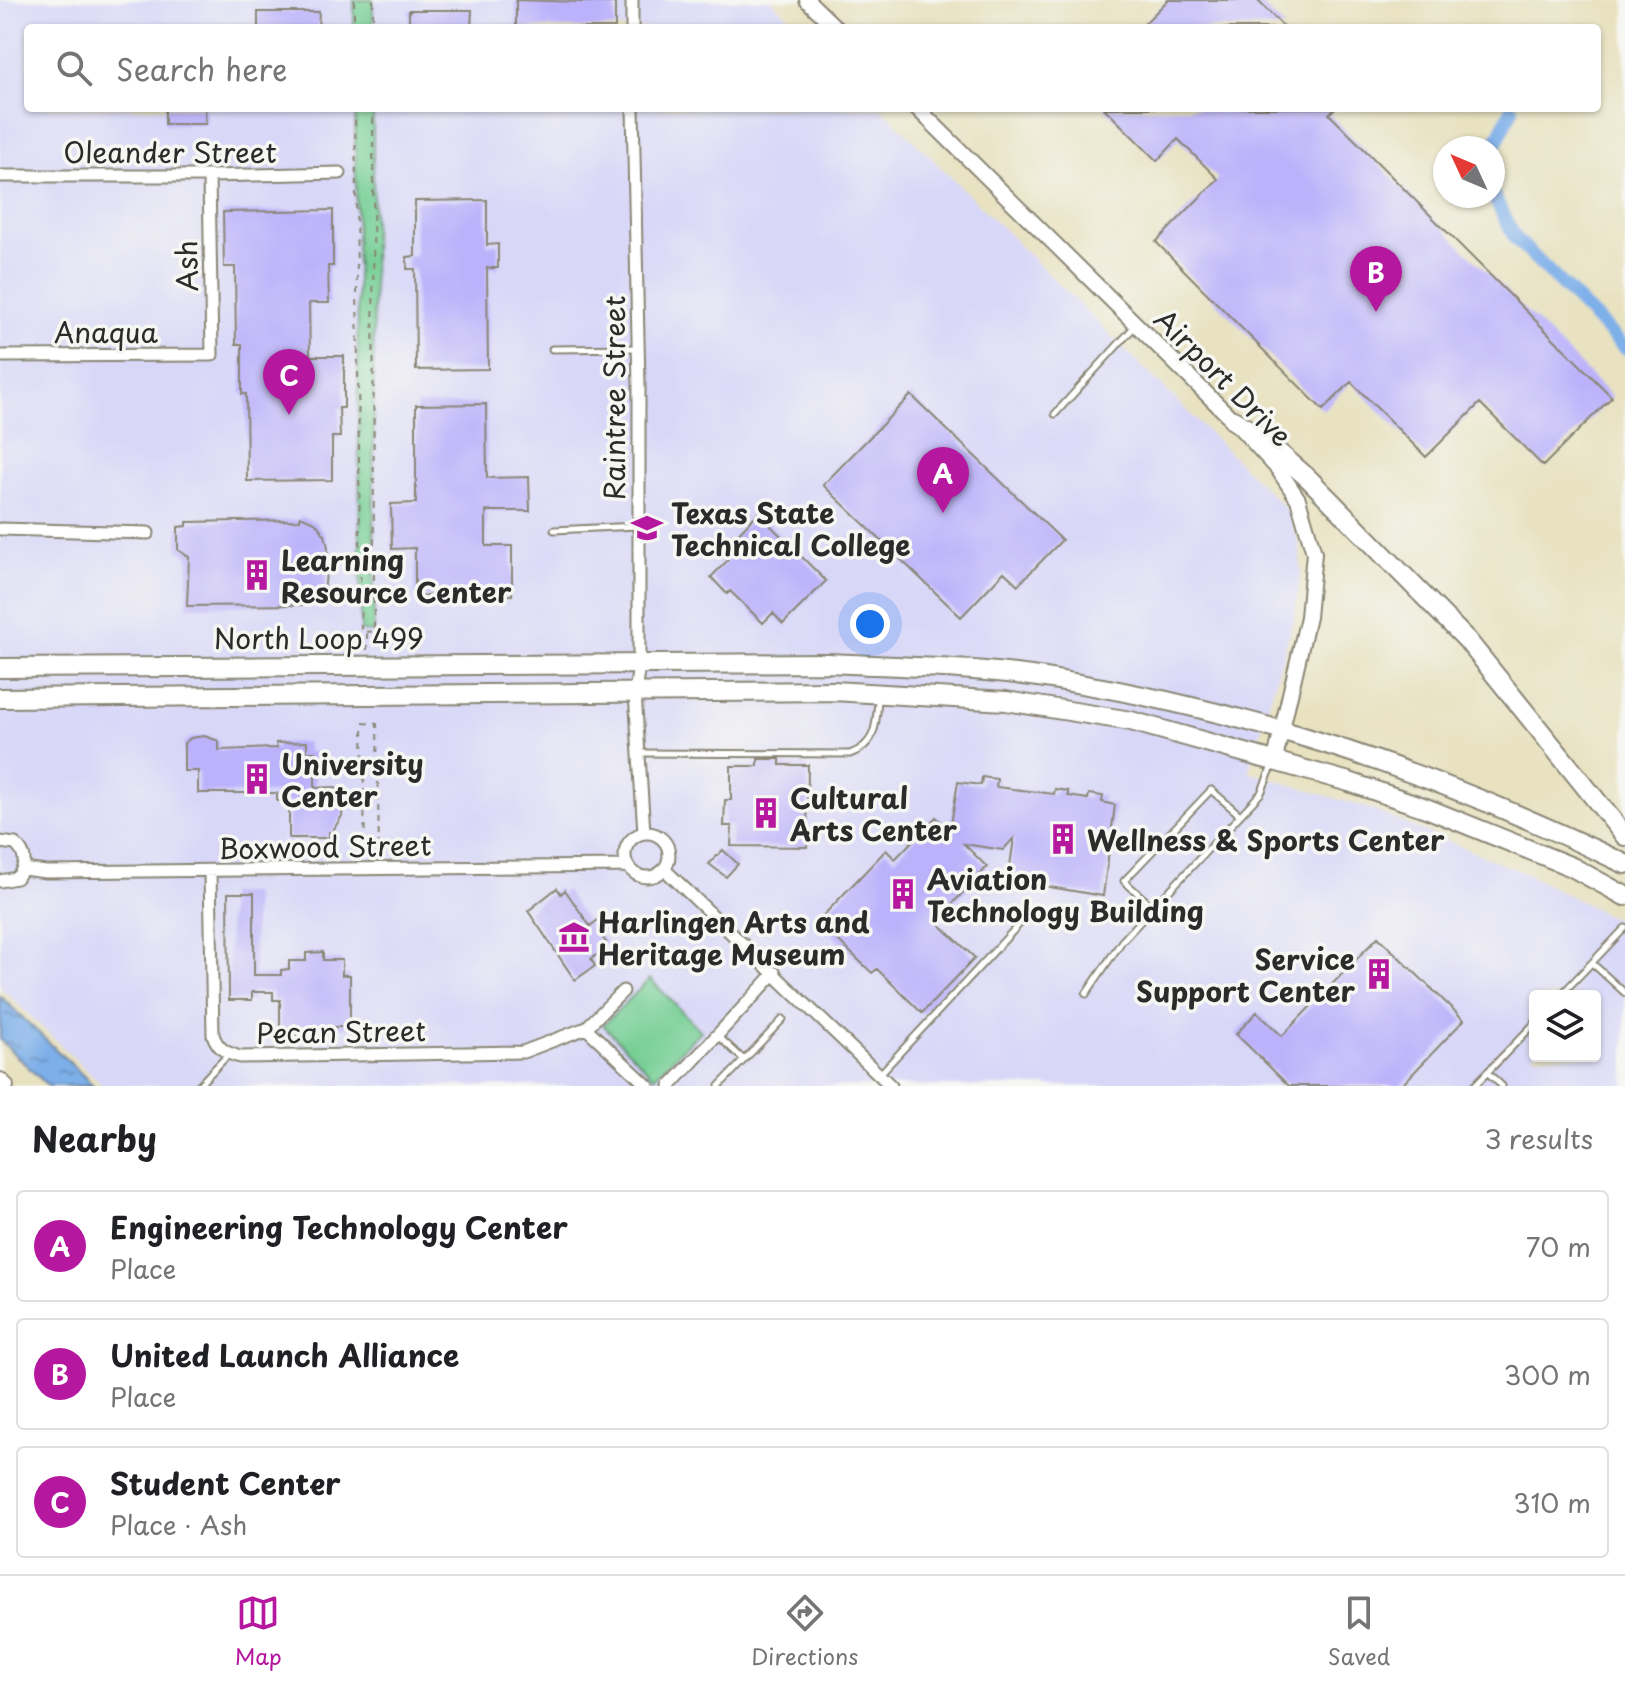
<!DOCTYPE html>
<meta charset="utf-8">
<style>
:root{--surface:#fff;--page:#f2f2f2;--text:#202124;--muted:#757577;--line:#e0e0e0;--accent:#b5179e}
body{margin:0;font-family:"Playpen Sans",sans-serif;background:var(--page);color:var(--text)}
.controls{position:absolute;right:24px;bottom:24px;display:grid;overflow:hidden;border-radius:8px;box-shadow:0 2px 6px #0004}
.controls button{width:72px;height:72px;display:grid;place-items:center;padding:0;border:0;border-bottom:2px solid var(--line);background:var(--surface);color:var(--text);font:40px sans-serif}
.compass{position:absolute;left:1433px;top:136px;width:72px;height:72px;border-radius:50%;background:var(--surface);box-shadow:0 2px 6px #0004;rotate:314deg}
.you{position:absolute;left:870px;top:624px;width:28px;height:28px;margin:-20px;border:6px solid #fff;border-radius:50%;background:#1a73e8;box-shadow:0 0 0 12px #1a73e833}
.badge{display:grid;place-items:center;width:52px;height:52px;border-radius:50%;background:var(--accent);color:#fff;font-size:26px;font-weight:700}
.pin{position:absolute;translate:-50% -66px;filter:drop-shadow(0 2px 4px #0008)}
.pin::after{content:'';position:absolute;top:42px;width:28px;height:24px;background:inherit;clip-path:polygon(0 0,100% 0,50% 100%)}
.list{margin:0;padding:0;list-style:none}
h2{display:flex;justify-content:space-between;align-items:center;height:104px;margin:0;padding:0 32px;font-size:34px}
h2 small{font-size:26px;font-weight:400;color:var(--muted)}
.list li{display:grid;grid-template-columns:52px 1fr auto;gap:24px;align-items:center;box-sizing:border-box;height:112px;margin:0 16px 16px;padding:0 16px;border:2px solid var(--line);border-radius:8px}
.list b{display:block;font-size:30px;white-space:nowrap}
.list p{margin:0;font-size:26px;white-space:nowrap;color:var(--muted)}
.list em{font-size:26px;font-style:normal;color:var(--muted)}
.icon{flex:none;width:44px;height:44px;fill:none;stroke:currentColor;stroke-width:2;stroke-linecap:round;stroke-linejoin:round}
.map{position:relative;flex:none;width:1625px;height:1086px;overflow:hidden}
.search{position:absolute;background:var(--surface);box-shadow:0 2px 6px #0004;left:24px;right:24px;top:24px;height:88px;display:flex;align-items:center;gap:20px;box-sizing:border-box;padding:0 28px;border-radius:8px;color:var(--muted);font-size:30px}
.sheet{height:488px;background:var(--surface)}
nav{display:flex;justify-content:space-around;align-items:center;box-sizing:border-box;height:112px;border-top:2px solid var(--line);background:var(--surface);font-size:22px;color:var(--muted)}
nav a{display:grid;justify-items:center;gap:4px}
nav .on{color:var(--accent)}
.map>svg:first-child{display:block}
</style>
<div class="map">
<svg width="1625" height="1086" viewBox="0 0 1625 1086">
<defs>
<pattern id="water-ripples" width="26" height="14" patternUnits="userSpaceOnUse" patternTransform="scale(2)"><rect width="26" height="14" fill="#7dafe9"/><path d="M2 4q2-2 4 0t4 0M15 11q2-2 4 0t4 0" fill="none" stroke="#678fbd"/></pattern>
</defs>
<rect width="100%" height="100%" fill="#f6f6f2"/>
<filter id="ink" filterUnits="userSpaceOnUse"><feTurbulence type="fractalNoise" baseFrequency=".0125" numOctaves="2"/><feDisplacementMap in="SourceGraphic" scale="16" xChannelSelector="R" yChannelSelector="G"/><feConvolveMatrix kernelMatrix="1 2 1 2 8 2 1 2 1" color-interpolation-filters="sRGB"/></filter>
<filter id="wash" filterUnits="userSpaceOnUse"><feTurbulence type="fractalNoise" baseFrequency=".006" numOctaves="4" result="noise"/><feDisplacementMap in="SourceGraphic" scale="32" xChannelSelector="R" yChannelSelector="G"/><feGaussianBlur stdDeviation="1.8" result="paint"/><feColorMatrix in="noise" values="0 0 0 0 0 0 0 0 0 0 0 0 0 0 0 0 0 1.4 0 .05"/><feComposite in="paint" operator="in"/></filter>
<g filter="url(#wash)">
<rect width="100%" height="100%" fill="#e8e2c1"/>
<path fill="#d8d7f8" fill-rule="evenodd" d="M0,0H771L800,28H28V108H881L1288,511L1299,544L1301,570L1294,618L1249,772L1370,809L1524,873L1625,924V1086H103L0,987ZM1535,996H1595V1056H1535Z"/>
<path fill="#77cf95" stroke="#517d60" stroke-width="2" d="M354,0H373V28H354Z
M355,108H373L374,632L361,631Z
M650,979L701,1031L654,1077L603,1025Z"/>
<path fill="url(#water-ripples)" stroke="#546d8a" stroke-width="2" d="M0,996L94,1086H48L0,1040Z"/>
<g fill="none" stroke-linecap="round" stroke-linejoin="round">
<path stroke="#7dafe9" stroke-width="14" d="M1493,150L1512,109
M1493,195L1515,238L1625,348"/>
</g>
<g id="blocks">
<path fill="#bcb2fb" d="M516,0L615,3V28H516Z
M1168,0H1257L1285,28H1140Z
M409,10H472L471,28H409Z
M258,12H319L318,28H258Z
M165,108H205L206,124H165Z
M1104,108H1335L1329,114L1612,397L1543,466L1480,403L1426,457L1351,382L1323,410L1156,242L1218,179L1178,139L1157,161Z
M487,200V245L498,244V268H487L488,369L416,370L415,269H407V257L415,256V201Z
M333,210V266H328L329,303H309L310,356H344V408H339L340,437H332V480L247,481L246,394H242V344H236L235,267H224L223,212Z
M911,395L1062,540L1018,585L1004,572L961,617L823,485Z
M486,404L487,478L529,477L530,511H486V546H512V595L415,596V548L392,549L391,504L416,503V405Z
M758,513L826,581L783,624L773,613L763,623L730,591L727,594L711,577L728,560L720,552Z
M300,516L315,522L325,535L328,547L324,596L306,597V605L187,606L189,557L178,550V527L187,526V522L300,520Z
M204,736L219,741V750L277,748L276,743L307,742V752H315V788L335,787L343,797L342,816L332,832H329V838H289V801H277V793H198V771H184V743L191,738Z
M758,759H780V765H808L807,847L731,846L732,826H724L725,800H731V766H758Z
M982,777L997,779L996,787L1054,794L1055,789L1068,791V796L1088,799L1089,794L1103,796L1102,802L1115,805L1103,896L1008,880L1014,838L1003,850L964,844L987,867L936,921L975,958L922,1013L877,969L872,973L818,921L886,850L895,859L936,817L950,830L958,782L981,785Z
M723,850L738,864L726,877L709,864Z
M557,888L561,894L565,890L590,926L598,920L603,929L599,933L606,942L600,947L602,951L591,959L595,966L575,980L528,911Z
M228,893H254V975H281V970L289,969V961H306V953L323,952V960H342V975H350V1027H332V1034L297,1035V1028H280V1000H273V992H252V1000H229Z
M1378,937L1464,1020L1401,1086H1289L1236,1034L1257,1012L1282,1036Z"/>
</g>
</g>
<g filter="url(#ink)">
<use href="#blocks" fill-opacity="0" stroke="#8a8676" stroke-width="2"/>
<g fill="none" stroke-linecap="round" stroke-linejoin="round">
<defs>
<path id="service" d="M552,349L638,348
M1055,414L1135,326
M554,530L637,526
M640,753L850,754C877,744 876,724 878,699
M1153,907L1124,881L1211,790L1240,815
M1592,963L1625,993
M1086,994L1122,941L1261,793L1273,764
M1560,996L1625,928
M718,1036L744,1060L719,1086
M744,1060L783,1019
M1487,1072L1502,1086
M880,1074L1025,918
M198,1086L228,1055
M1474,1086L1535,1023"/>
<path id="minor" d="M632,0V28
M633,108L639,385V665L635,693L644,832
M0,176H209L340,173
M0,356L212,355L209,176
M0,529L148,533
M625 855a22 22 0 1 1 44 0a22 22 0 1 1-44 0Z
M0,842L15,844C27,854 27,867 16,878L0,881
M23,869L46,872L627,866
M664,869L891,1086
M210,872L213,1035C218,1049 226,1053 240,1057L523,1052L586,1028L623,991
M586,1028L648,1086
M670,1086L775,973"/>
<path id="tertiary" d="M807,0L836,28
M917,108L1233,420L1278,469L1298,499L1314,553L1308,617L1275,759"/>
<path id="secondary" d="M0,1081L5,1086"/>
<path id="primary" d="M1233,420L1262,438L1309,479L1467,640L1625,836
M0,668L828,663C905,667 982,667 1057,680C1254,711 1446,777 1625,864
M0,698L833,691L1006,701L1131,721L1349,782L1426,808L1572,867L1625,896"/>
</defs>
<use href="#service" stroke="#8a8676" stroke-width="9"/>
<use href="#minor" stroke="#8a8676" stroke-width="15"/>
<use href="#tertiary" stroke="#8a8676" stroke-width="18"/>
<use href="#secondary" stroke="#8a8676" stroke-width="20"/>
<use href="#primary" stroke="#8a8676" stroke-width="22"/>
<path stroke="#8a8676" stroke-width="2" stroke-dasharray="6 6" stroke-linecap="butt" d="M354,0V28
M373,0V28
M355,108L361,631L374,632L373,108
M367,633V650
M365,855L363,723L377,724L379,856"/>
<use href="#service" stroke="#fff" stroke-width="5"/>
<use href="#minor" stroke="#fff" stroke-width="11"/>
<use href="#tertiary" stroke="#fff" stroke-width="14"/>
<use href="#secondary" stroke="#fff" stroke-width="16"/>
<use href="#primary" stroke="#fff" stroke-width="18"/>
</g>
</g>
<defs>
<symbol id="university-bare" viewBox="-9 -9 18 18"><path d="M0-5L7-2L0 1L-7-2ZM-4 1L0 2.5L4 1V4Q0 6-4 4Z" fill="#b5179e" stroke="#f6f6f2" stroke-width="2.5" paint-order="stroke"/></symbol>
<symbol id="building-bare" viewBox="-9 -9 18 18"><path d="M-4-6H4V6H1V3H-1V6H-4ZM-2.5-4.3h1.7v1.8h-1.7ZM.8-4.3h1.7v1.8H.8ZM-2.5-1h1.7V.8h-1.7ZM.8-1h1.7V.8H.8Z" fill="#b5179e" stroke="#f6f6f2" stroke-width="2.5" paint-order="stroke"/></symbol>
<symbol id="museum-bare" viewBox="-9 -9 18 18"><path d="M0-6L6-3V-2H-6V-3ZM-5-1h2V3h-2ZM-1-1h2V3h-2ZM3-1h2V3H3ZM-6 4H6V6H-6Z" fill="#b5179e" stroke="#f6f6f2" stroke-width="2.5" paint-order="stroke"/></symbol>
</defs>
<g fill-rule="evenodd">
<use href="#university-bare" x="625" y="506" width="44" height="44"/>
<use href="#building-bare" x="235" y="553" width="44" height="44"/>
<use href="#building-bare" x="235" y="757" width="44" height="44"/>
<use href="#building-bare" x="744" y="791" width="44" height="44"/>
<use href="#building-bare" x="1041" y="817" width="44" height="44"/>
<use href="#building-bare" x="881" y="872" width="44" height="44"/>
<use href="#museum-bare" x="552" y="915" width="44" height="44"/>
<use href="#building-bare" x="1357" y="952" width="44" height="44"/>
</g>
<g text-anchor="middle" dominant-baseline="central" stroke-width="7" stroke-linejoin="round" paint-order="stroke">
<g font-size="28" fill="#2b2b2b" stroke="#f6f6f2">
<text x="170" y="151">Oleander Street</text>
<text transform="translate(186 266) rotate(-91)">Ash</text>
<text x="106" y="331">Anaqua</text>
<text transform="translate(1224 377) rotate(45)">Airport Drive</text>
<text transform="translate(613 398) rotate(-90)">Raintree Street</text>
<text x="319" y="637">North Loop 499</text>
<text transform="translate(325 846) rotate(-1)">Boxwood Street</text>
<text transform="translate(341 1031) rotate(-1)">Pecan Street</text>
</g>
<g font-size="28" font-weight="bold" fill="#2b2b2b" stroke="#f6f6f2" text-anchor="start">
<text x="671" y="512">Texas State<tspan x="671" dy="32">Technical College</tspan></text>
<text x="281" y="559">Learning<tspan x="281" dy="32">Resource Center</tspan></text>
<text x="281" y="763">University<tspan x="281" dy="32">Center</tspan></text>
<text x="790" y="797">Cultural<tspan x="790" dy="32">Arts Center</tspan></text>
<text x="1087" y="839">Wellness &amp; Sports Center</text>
<text x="927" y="878">Aviation<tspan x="927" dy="32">Technology Building</tspan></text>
<text x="598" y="921">Harlingen Arts and<tspan x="598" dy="32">Heritage Museum</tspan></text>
<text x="1355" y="958" text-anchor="end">Service<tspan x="1355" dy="32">Support Center</tspan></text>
</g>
</g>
</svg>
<div class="controls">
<button><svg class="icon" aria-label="layers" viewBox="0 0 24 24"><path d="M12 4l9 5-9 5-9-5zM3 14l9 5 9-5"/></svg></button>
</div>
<svg class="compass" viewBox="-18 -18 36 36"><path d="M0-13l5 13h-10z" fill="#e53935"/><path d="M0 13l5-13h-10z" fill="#757577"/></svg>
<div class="you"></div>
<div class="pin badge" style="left:943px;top:513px">A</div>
<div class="pin badge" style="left:1376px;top:312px">B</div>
<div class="pin badge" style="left:289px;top:415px">C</div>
<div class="search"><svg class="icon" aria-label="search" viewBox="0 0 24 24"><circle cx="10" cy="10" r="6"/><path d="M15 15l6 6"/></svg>Search here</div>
</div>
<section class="sheet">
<h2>Nearby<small>3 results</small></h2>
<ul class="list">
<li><span class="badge">A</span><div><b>Engineering Technology Center</b><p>Place</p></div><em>70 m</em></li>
<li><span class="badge">B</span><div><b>United Launch Alliance</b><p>Place</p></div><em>300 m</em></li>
<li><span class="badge">C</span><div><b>Student Center</b><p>Place · Ash</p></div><em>310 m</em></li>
</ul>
</section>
<nav>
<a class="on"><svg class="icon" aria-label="map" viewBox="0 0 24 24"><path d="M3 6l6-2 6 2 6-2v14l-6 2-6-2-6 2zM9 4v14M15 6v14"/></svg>Map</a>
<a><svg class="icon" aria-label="directions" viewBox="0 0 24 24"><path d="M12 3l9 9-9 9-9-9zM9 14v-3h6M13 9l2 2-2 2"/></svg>Directions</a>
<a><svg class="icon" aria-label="saved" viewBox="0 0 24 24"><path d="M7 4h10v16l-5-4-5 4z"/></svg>Saved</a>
</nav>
